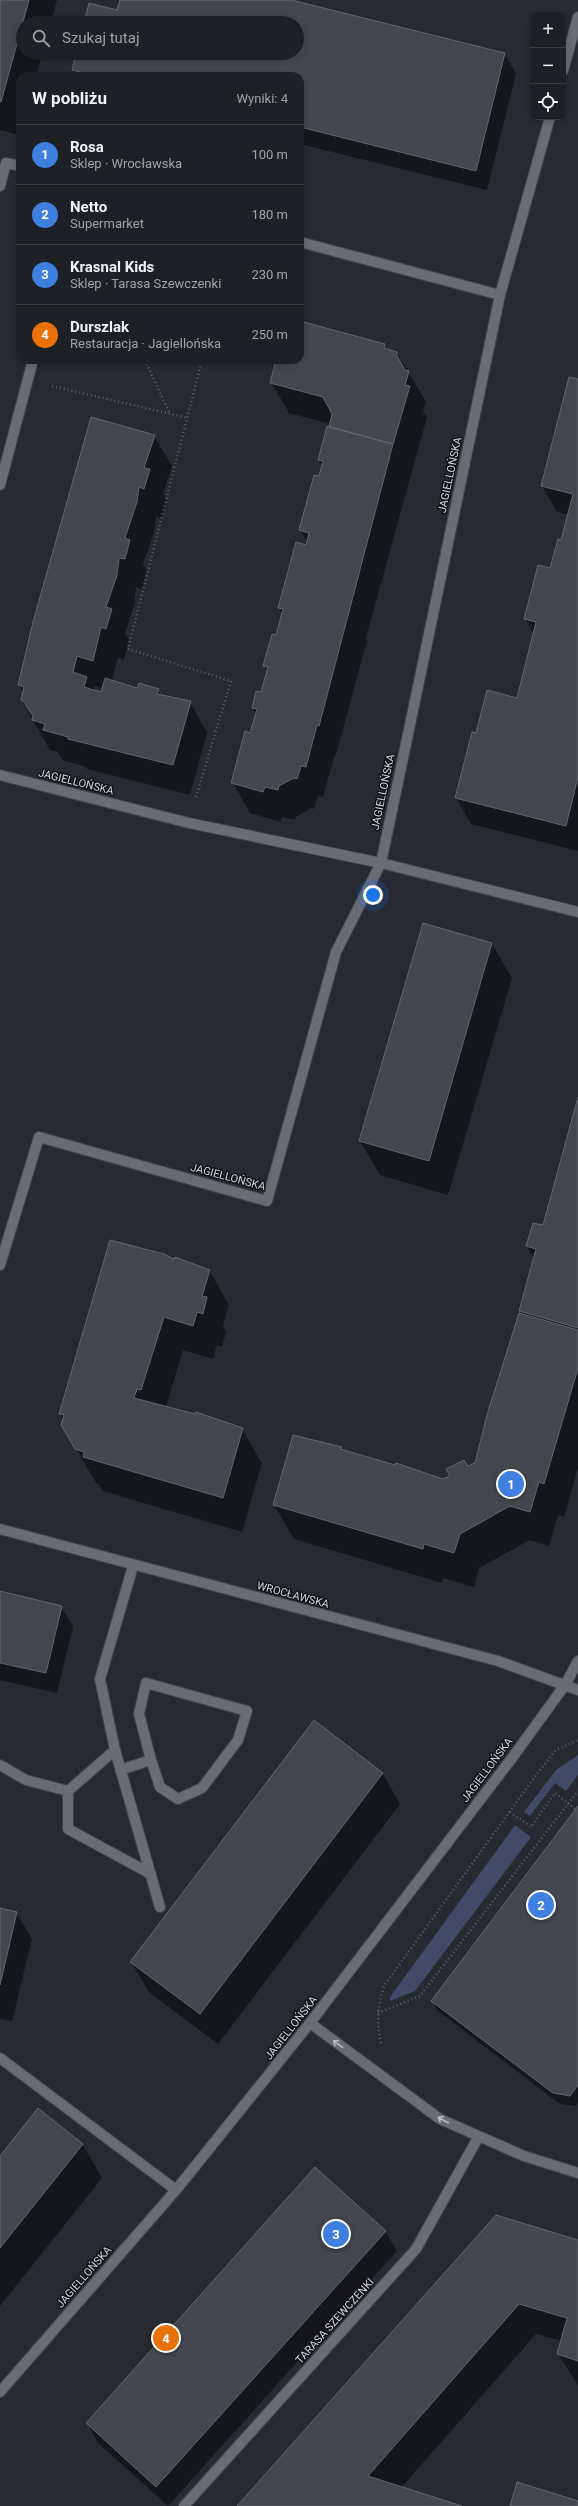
<!DOCTYPE html>
<html lang="pl">
<meta charset="utf-8">
<style>
:root{--surface:#1d2024;--page:#25282c;--text:#f1f3f6;--muted:#a0a3a6;--line:#3b3e41;--accent:#fa9f4e}
body{margin:0;font-family:Roboto,sans-serif;background:var(--page);color:var(--text)}
.controls{position:absolute;right:12px;top:12px;display:grid;overflow:hidden;border-radius:8px;box-shadow:0 2px 6px #0003}
.controls button{width:36px;height:36px;display:grid;place-items:center;padding:0;border:0;border-bottom:1px solid var(--line);background:var(--surface);color:var(--text);font:20px sans-serif}
.you{position:absolute;left:373px;top:895px;width:14px;height:14px;margin:-10px;border:3px solid #fff;border-radius:50%;background:#1a73e8;box-shadow:0 0 0 6px #1a73e833}
.badge{display:grid;place-items:center;width:26px;height:26px;border-radius:50%;background:var(--accent);color:#fff;font-size:13px;font-weight:700}
.pin{position:absolute;translate:-50% -50%;border:2px solid #fff;box-shadow:0 1px 4px #0006}
.list{margin:0;padding:0;list-style:none}
h2{display:flex;justify-content:space-between;align-items:center;height:52px;margin:0;padding:0 16px;font-size:17px}
h2 small{font-size:13px;font-weight:400;color:var(--muted)}
.list li{display:grid;grid-template-columns:26px 1fr auto;gap:12px;align-items:center;box-sizing:border-box;height:60px;padding:0 16px;border-top:1px solid var(--line)}
.list b{display:block;font-size:15px;white-space:nowrap}
.list p{margin:0;font-size:13px;white-space:nowrap;color:var(--muted)}
.list em{font-size:13px;font-style:normal;color:var(--muted)}
.icon{flex:none;width:22px;height:22px;fill:none;stroke:currentColor;stroke-width:2;stroke-linecap:round;stroke-linejoin:round}
.map{position:relative;flex:none;width:578px;height:2506px;overflow:hidden}
.search{position:absolute;background:var(--surface);box-shadow:0 2px 6px #0003;left:16px;top:16px;width:288px;height:44px;display:flex;align-items:center;gap:10px;box-sizing:border-box;padding:0 14px;border-radius:22px;color:var(--muted);font-size:15px}
.panel{position:absolute;background:var(--surface);box-shadow:0 2px 6px #0003;left:16px;top:72px;width:288px;height:292px;border-radius:12px}
.map>svg:first-child{display:block}
</style>
<div class="map">
<svg width="578" height="2506" viewBox="0 0 578 2506">
<rect width="100%" height="100%" fill="#272a30"/>
<path fill="#414b68" d="M578,1755V1775L566,1791L555,1783L530,1816L524,1812L556,1770Z
M515,1825L531,1837L415,1991L390,2001V1997Z"/>
<path fill="#0007" fill-rule="evenodd" d="M0,0H57L51,23H23V53H43L36,76H20V135L0,130Z
M121,0H286L505,54L516,74L487,190L300,144V76H76L73,70L77,53H297V23H85L118,11Z
M300,322L384,344L388,350L397,353L426,402L423,411L427,417L366,638L367,641L336,755L335,754L323,797L318,796L314,809L311,808L296,817L295,820L282,817L281,822L250,813L233,783L251,734L256,714L253,708L262,693L268,672L264,665L277,636L283,614L279,608L307,546L308,543L300,530L320,477L323,466L319,460L330,424L289,413L271,382L277,360H300Z
M578,380V851L471,824L456,798L477,734L517,699L534,634L526,619L551,569L562,541L569,515L557,512L542,486Z
M154,436L172,466L163,493L167,500L162,519L156,517L154,533L143,564L147,571L142,589L136,587L134,606L125,633L129,640L124,659L118,657L112,681L138,690H158L161,696L190,702L207,733L190,795L87,769L86,767L62,760L58,752L50,750L22,700L24,693L19,685ZM94,686L103,688L102,693L94,691Z
M492,944L512,978L448,1195L380,1175L360,1141Z
M578,1101V1468L564,1517L558,1515L549,1546L530,1540L479,1568L474,1587L443,1578L442,1583L294,1539L274,1505L341,1448L443,1480L475,1463L522,1315L520,1311L534,1259L527,1246L543,1227Z
M175,1260L209,1270L229,1305L223,1326L226,1332L222,1347L217,1345L213,1359L183,1350L166,1407L242,1429L262,1463L242,1532L103,1491L99,1484L96,1483L76,1448L60,1414Z
M0,1592L61,1607L73,1626L57,1693L0,1680Z
M314,1722L383,1774L400,1804L218,2044L149,1992L131,1962Z
M578,1807V2103L576,2106L560,2104L438,2011L432,2001Z
M0,1909L16,1912L32,1939L12,2021L0,2019Z
M82,2144L102,2178L0,2306V2158Z
M385,2231L397,2251L168,2506L98,2443L87,2423Z
M578,2241V2385L558,2354L562,2341L536,2334L401,2488L458,2506H239Z"/>
<path fill="#44474e" stroke="#64666e" d="M0,0H29L1,102H0Z
M120,0H291L505,53L476,171L300,127V76H94L72,70L76,53H297V23H84L89,3L117,10Z
M300,321L385,344L384,348L397,352V356L405,370L409,371L405,385L410,386L393,444L329,427L332,414L323,397L270,383L276,360H300Z
M569,377L578,379V777L566,826L455,798L472,732L476,733L487,690L517,698L536,622L524,619L538,565L550,568L558,539L561,540L573,494L541,486Z
M91,417L155,435L144,468L150,469L144,489L139,487L137,502L125,538L130,540L125,559L119,558L117,575L106,607L112,609L106,629L101,627L93,661L77,656L73,672L87,677L84,687L101,692L105,678L137,688L139,683L159,689L157,694L191,701L173,765L68,739V737L43,730L45,724L32,720L33,716L24,702L21,700L24,687L18,685L33,622Z
M327,426L393,444L319,726L317,725L306,767L301,766L297,779L294,778L279,786L278,790L265,787L263,792L231,783L245,731L250,733L257,709L252,708L256,691L261,692L268,667L263,666L272,634L276,635L283,609L278,608L296,542L306,545L309,533L299,530L314,475L319,476L323,461L318,460Z
M423,923L492,943L429,1161L359,1141Z
M578,1097V1328L519,1311L536,1249L526,1246L533,1223L543,1225Z
M110,1240L164,1254L174,1259L175,1257L210,1270L202,1296L207,1297L203,1314L197,1312L193,1326L164,1317L141,1390L137,1389L134,1398L195,1414L196,1412L243,1428L223,1498L83,1457L84,1452L75,1449L61,1425L64,1415L59,1414Z
M519,1313L578,1330V1368L544,1484L539,1482L530,1512L510,1506L460,1534L454,1553L424,1544L423,1549L273,1505L293,1435L342,1447L341,1449L395,1465L396,1463L443,1479L450,1476L446,1469L464,1460L468,1466L475,1463L487,1415Z
M0,1591L62,1606L46,1673L0,1663Z
M314,1720L383,1773L200,2014L130,1962Z
M578,1806V2085L570,2096L553,2093L431,2001Z
M0,1908L17,1912L0,1985Z
M38,2108L83,2144L0,2248V2156Z
M315,2167L386,2231L156,2487L86,2423Z
M496,2215L578,2240V2361L557,2354L567,2318L519,2304L368,2476L462,2506H237Z
M517,2482L578,2501V2506H510Z"/>
<g fill="none" stroke-linecap="round" stroke-linejoin="round">
<defs>
<path id="minor" d="M563,71L578,17
M0,186L6,163L20,166
M500,295L550,117
M0,485L33,360
M0,775L189,823L381,863L500,295L300,242
M0,1265L39,1137L267,1201L336,952L381,863L578,912
M0,1529L498,1661L578,1690
M133,1566L100,1679L115,1750L160,1907
M146,1683L247,1711L238,1740L202,1788L178,1799L160,1787L151,1760L139,1714Z
M0,1765L26,1780L68,1791L115,1750
M120,1770L151,1760
M68,1791V1829L151,1874
M310,2023L440,2119L524,2156L578,2173
M0,2058L176,2190
M0,2392L176,2190L310,2023L512,1758L565,1685L578,1661
M184,2506L416,2249L479,2136"/>
</defs>
<use href="#minor" stroke="#43454a" stroke-width="12"/>
<path stroke="#5d6065" stroke-width="2.5" stroke-dasharray="1 3" stroke-linecap="butt" d="M145,360L170,414
M52,386L188,418
M196,797L231,681L128,649L202,360
M510,1812L531,1827L555,1793L575,1809
M378,2013L420,1996L578,1791
M381,2043C376,2024 378,2004 384,1986L536,1775L556,1750L578,1740"/>
<use href="#minor" stroke="#696c73" stroke-width="10"/>
</g>
<defs><path id="oneway-shaft" d="M-6 0H5M1.5-3L5.5 0L1.5 3" fill="none" stroke-width="1.6" stroke-linecap="round" stroke-linejoin="round"/></defs>
<g stroke="#b9bcc0">
<use href="#oneway-shaft" transform="translate(338 2044) rotate(-144)"/>
<use href="#oneway-shaft" transform="translate(443 2120) rotate(-153)"/>
</g>
<g text-anchor="middle" dominant-baseline="central" stroke-width="3" stroke-linejoin="round" paint-order="stroke">
<g font-size="11" fill="#d4d6da" stroke="#111215">
<text transform="translate(450 475) rotate(-78)">JAGIELLOŃSKA</text>
<text transform="translate(76 782) rotate(14)">JAGIELLOŃSKA</text>
<text transform="translate(383 792) rotate(-78)">JAGIELLOŃSKA</text>
<text transform="translate(228 1177) rotate(15)">JAGIELLOŃSKA</text>
<text transform="translate(293 1595) rotate(15)">WROCŁAWSKA</text>
<text transform="translate(487 1770) rotate(-53)">JAGIELLOŃSKA</text>
<text transform="translate(291 2028) rotate(-52)">JAGIELLOŃSKA</text>
<text transform="translate(84 2277) rotate(-49)">JAGIELLOŃSKA</text>
<text transform="translate(335 2321) rotate(-48)">TARASA SZEWCZENKI</text>
</g>
</g>
</svg>
<div class="controls">
<button>+</button>
<button>−</button>
<button><svg class="icon" aria-label="locate" viewBox="0 0 24 24"><circle cx="12" cy="12" r="6"/><path d="M12 2v4M12 18v4M2 12h4M18 12h4"/></svg></button>
</div>
<div class="you"></div>
<div class="pin badge" style="left:511px;top:1484px;background:#3f7fe0">1</div>
<div class="pin badge" style="left:541px;top:1905px;background:#3f7fe0">2</div>
<div class="pin badge" style="left:336px;top:2234px;background:#3f7fe0">3</div>
<div class="pin badge" style="left:166px;top:2338px;background:#e8710a">4</div>
<div class="search"><svg class="icon" aria-label="search" viewBox="0 0 24 24"><circle cx="10" cy="10" r="6"/><path d="M15 15l6 6"/></svg>Szukaj tutaj</div>
<section class="panel">
<h2>W pobliżu<small>Wyniki: 4</small></h2>
<ul class="list">
<li><span class="badge" style="background:#3f7fe0">1</span><div><b>Rosa</b><p>Sklep · Wrocławska</p></div><em>100 m</em></li>
<li><span class="badge" style="background:#3f7fe0">2</span><div><b>Netto</b><p>Supermarket</p></div><em>180 m</em></li>
<li><span class="badge" style="background:#3f7fe0">3</span><div><b>Krasnal Kids</b><p>Sklep · Tarasa Szewczenki</p></div><em>230 m</em></li>
<li><span class="badge" style="background:#e8710a">4</span><div><b>Durszlak</b><p>Restauracja · Jagiellońska</p></div><em>250 m</em></li>
</ul>
</section>
</div>
